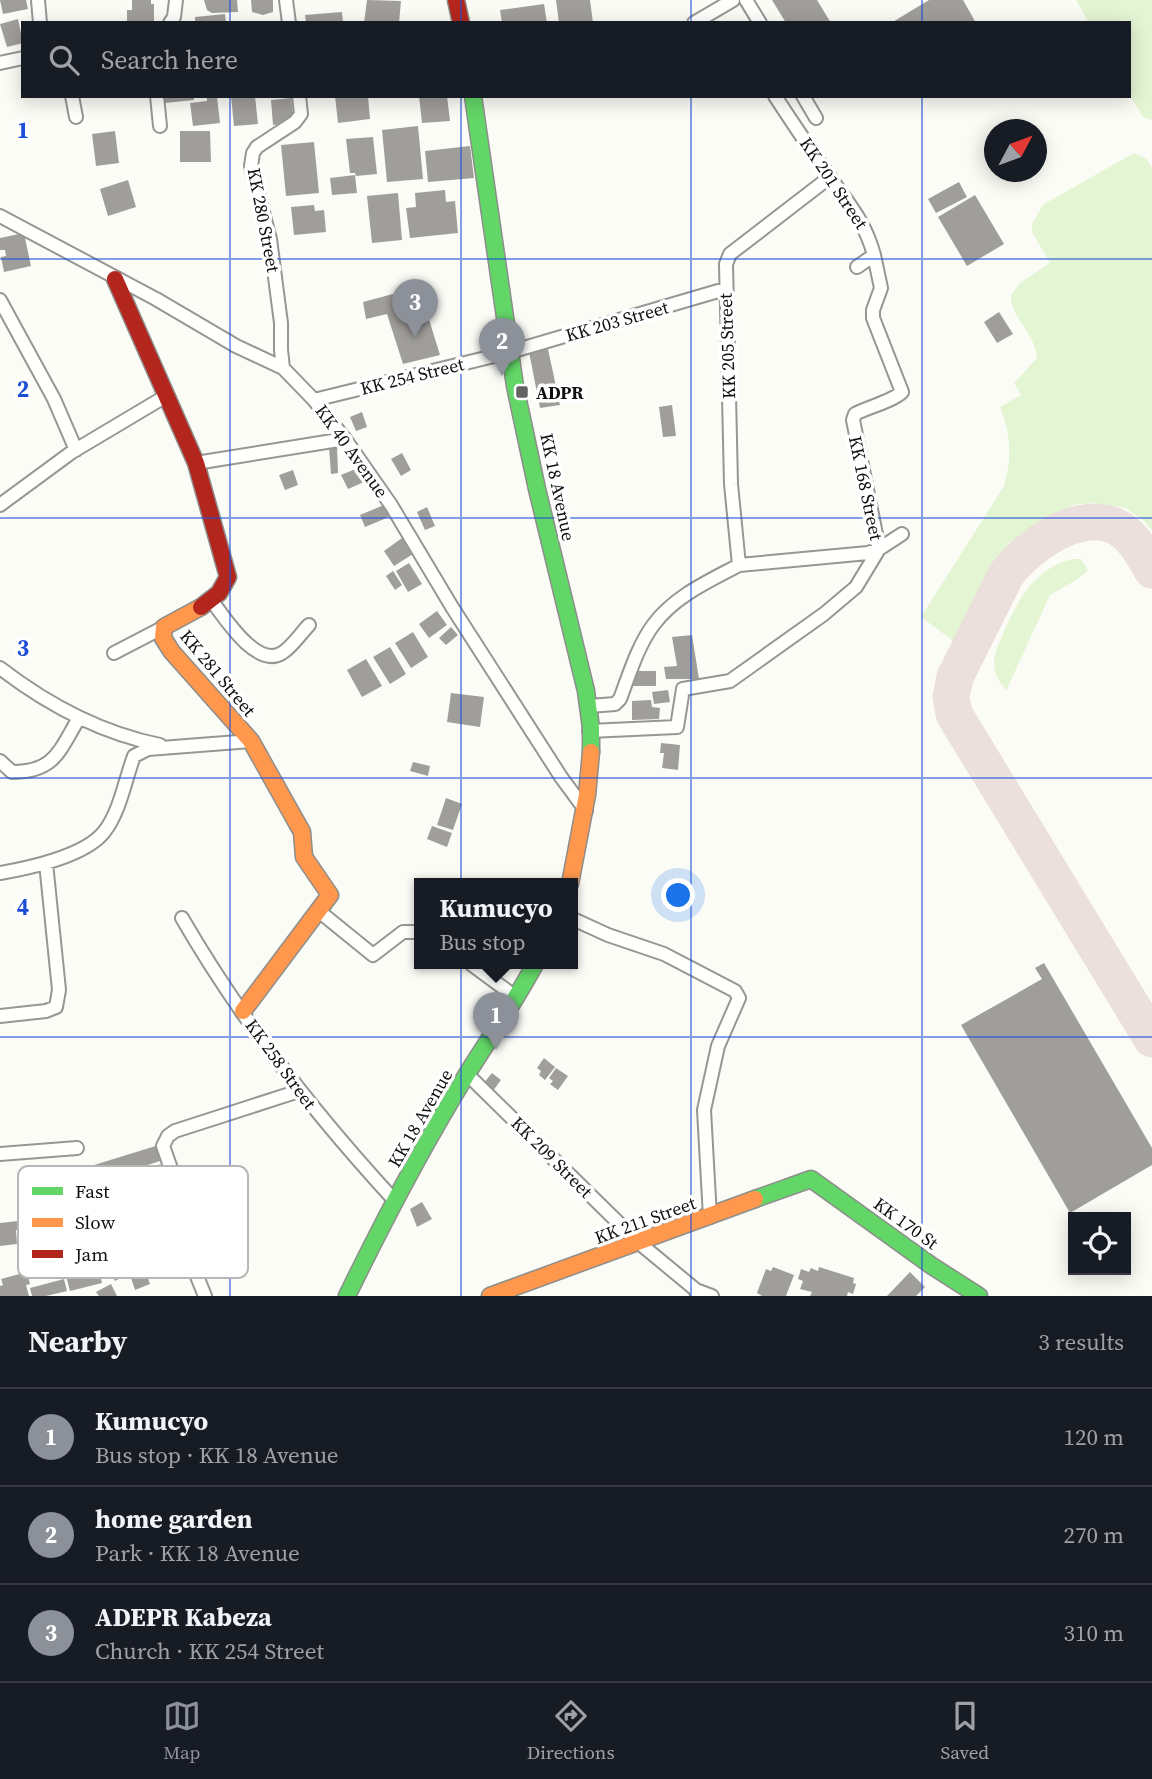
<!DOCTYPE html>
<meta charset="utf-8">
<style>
:root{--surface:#171b24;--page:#20242c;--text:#f1f3f6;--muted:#9ea1a6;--line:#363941;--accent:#8c9099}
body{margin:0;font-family:"Source Serif 4",serif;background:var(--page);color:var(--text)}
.controls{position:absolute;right:21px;bottom:21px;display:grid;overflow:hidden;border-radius:0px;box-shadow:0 4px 18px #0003}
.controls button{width:63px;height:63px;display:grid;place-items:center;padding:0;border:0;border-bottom:2px solid var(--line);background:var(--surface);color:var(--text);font:35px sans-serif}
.compass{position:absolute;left:984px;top:119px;width:63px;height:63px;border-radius:50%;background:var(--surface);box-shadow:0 4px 18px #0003;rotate:49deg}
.you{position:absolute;left:679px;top:896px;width:24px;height:24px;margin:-18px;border:5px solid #fff;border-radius:50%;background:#1a73e8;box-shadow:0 0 0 10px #1a73e833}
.badge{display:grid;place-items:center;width:46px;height:46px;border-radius:50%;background:var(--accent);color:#fff;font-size:23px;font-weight:700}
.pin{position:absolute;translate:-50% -58px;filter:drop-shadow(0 2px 4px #0008)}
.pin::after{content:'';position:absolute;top:37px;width:24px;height:21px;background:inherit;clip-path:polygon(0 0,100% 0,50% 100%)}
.popup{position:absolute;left:414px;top:878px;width:164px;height:91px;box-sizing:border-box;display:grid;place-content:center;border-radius:0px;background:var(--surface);filter:drop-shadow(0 2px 5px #0005);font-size:23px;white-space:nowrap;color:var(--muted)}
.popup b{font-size:26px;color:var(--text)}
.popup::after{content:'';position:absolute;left:50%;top:100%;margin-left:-14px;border:14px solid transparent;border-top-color:var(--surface)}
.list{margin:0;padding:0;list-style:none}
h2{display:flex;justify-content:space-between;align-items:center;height:91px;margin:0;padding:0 28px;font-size:30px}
h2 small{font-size:23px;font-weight:400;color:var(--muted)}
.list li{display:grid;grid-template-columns:46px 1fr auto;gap:21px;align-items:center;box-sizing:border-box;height:98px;padding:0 28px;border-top:2px solid var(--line)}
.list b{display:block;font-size:26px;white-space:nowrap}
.list p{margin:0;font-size:23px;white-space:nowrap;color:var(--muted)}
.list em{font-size:23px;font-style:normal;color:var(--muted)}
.icon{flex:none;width:38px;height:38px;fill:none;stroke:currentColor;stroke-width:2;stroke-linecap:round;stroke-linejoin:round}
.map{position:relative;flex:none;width:1152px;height:1296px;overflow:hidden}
.search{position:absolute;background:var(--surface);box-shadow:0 4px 18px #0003;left:21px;right:21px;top:21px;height:77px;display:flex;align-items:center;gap:18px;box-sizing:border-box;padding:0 24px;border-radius:0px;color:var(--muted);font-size:26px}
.sheet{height:385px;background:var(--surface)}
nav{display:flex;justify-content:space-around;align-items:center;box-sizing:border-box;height:98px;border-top:2px solid var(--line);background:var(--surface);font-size:19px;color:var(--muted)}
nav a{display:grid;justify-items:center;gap:4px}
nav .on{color:var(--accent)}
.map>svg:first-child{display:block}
</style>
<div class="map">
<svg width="1152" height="1296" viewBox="0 0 1152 1296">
<rect width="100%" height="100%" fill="#fcfcf7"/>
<path fill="#e4f5d4" d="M1076,0H1152V120L1143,117L1129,94V23H1089Z
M1134,153L1147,159L1152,168V531L1144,521L1126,508L1092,503L1074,505L1021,535L1009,543L1000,556L956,643L921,617L1004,486C1012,458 1011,434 1000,407L1021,395L1014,383L1037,358C1036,334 1009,316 1011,295L1020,283L1050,263L1032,232V224L1041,208L1044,204Z
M1072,559H1081L1088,570L1078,579L1050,595L1006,691C1003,685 997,679 995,672C991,657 999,644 1004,631C1018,599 1036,568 1072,559Z"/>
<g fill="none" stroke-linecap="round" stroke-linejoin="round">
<path stroke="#ece0dd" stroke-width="37" d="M1152,570C1145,558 1138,544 1127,534C1090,501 1029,543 1006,575L955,677L951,697L954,714L1152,1039"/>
</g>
<path fill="#a09e9b" d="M0,0H26L28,9L3,14Z
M132,0H151V4H154V23H127V10H132Z
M204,0H237L238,12L212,13L207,10Z
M251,0H273V12L263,15L252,12Z
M367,0L401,1L399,23H364Z
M556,0H590L593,23H559Z
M772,0H817L831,23H786Z
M929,0H963L976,23H891Z
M544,4L547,23H502L500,10Z
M342,12L343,23H306L305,15Z
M225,14L226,23H195V17Z
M18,19L23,43L7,47L0,24Z
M165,96H194V100L165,103Z
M231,96H255L258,124L234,126Z
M335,96H368L370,119L338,123Z
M419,96H447L450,121L422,123Z
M217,97L220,123L193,126L190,103L207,101V98Z
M291,98L294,123L273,125L271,100Z
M418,126L423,179L387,182L382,130Z
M115,131L119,163L96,166L92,134Z
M180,131H210L211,162H180Z
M373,137L377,174L356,176L355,173H350L346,139Z
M314,142L319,193L286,196L281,145Z
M470,146L474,178L428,182L425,151Z
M355,175L357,193L332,195L330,178Z
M128,180L136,207L108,216L100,189Z
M959,182L967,197L936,213L928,199Z
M445,190L446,202L455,201L458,233L410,238L406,208L416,207L415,193Z
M398,193L402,240L372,243L367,196Z
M975,195L1004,244L967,266L938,217Z
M314,205L315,211L324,210L326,232L294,235L291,207Z
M24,233L31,266L4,272L1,257L6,256L5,250H0V238Z
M419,287L440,355L403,364L387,314L366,319L363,302Z
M999,312L1013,334L997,343L984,322Z
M548,349L560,405L540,408L529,352Z
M672,405L676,436L663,437L659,407Z
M362,412L367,427L356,431L350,417Z
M337,447L338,473L331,474L329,448Z
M402,453L411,470L401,476L391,459Z
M358,468L364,482L348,489L341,475Z
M293,470L298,485L285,490L279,475Z
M384,505L389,517L365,527L360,515Z
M427,507L435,526L425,530L417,512Z
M402,538L413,554L394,566L384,551Z
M409,563L422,584L408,592L396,571Z
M393,571L402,585L395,590L386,576Z
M437,611L447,625L429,638L419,624Z
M451,627L458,635L446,645L439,638Z
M413,632L428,657L411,668L395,643Z
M692,635L699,679H666L664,667L677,666L672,637Z
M390,647L406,674L390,684L373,657Z
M366,659L382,686L362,697L347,670Z
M633,671H656V686H633Z
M668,690L670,702L654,704L652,692Z
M451,693L484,697L480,727L447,722Z
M651,700L652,707L660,708L659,719L632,720V701Z
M661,743L680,745L678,770L662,768L664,753H660Z
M413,762L430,766L428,776L410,771Z
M446,798L462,804L453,830L437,825Z
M432,826L452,833L447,847L427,839Z
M1044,963L1152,1148V1165L1070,1213L961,1025L1042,979L1035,968Z
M544,1058L555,1067L545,1080L539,1075L541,1071L537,1068Z
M556,1068L568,1076L558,1090L550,1084L553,1081L549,1078Z
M492,1073L501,1080L492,1092L483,1084Z
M159,1145L163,1160L99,1181L94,1165Z
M165,1163L173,1189L160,1194L151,1167Z
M66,1170V1174L77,1173L80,1199L64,1201L65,1209L50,1210L46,1172Z
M108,1182L112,1202L96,1205L93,1186Z
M176,1198L184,1219L176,1222L178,1229L99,1256L94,1241L170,1215L166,1202Z
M422,1202L432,1219L417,1227L410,1209Z
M99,1207L106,1234L91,1238L84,1211Z
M83,1214L90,1247L59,1253L52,1220Z
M36,1219L37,1228L16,1230L17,1244L0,1246V1223Z
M55,1249L59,1270L47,1272L42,1251Z
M93,1249L102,1283L70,1291L61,1257Z
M132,1252L141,1267L115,1281L105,1262L120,1253L123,1257Z
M773,1267L794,1275L786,1296H762L757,1293L766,1269L771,1271Z
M819,1267L854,1278L853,1283L856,1284L853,1294L848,1292L847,1296H810L812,1292L800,1289L803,1281L798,1279L801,1269L809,1272L811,1268L818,1271Z
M145,1270L150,1284L135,1290L130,1275Z
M27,1272L30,1284L26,1285L29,1296H0V1286L3,1285L1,1279Z
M910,1272L925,1287L916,1296H887Z
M64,1279L67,1291L46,1296H32L30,1288Z
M111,1284L117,1296H99L96,1292Z"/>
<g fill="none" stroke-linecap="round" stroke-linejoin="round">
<defs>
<path id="street" d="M38,0L40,23
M286,0L289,23
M746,0L760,23
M170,23L174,17L176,0
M694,23L733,0
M0,63L23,58
M72,96L76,117
M157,96L160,126
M775,96C792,122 810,149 828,174C848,204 864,219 874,255L857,267
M803,96L816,118
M0,216L156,299L236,346L283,368L314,400L345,439L391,505L452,607L561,777L586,811
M0,300L54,399L76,450
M283,368L281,350V323L270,239L251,166L253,153L257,147L295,122L301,114L299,96
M314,400L510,352L725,289
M196,463L345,439
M0,505L72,452L166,396
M739,565L868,553L879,549L902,534
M212,601C224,617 257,669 282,653C292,647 301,633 309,625
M114,653L164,627
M0,668C48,705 101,733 160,745
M589,706L615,704L620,699C629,675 638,645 654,624C675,596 709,581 739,565L731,484L726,264L730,254L830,177
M589,731L677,727L683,689L730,681L824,614L856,587L879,549L853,420L855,414C868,407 893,401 902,392L873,318V310L881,288L874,255
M0,761L12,772C55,772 59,751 79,718
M0,873C29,868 85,856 104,832C120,812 125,780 134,756L148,749L251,741
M320,912L373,955L403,932H419
M182,918C241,1020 314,1113 394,1200
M573,919L608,935L664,954L735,991L739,998L718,1046L704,1110L710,1217
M471,964L517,998
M0,1016L46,1011L56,1007L59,990L46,863
M467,1074L638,1242L696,1290L697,1296
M0,1154L77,1148
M696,1290L712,1296
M205,1296L183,1242L188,1217L163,1146L168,1136L175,1131L299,1091"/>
<path id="fast" d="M473,96L515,386L537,489L586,691L591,728V752
M755,1199L811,1179L932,1266L979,1296
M347,1296C384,1220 423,1145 467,1074C490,1037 515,1002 535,964"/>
<path id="slow" d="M201,607L164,627L163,638L172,652L251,741L302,832L304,857L330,895L243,1011
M570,884L587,795L591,752
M490,1296L755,1199"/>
<path id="jam" d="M456,0L461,23
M115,279L196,463L228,577L219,593L201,607"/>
</defs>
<use href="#street" stroke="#969694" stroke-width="16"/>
<use href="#fast" stroke="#8d8d8b" stroke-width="19"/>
<use href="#slow" stroke="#8d8d8b" stroke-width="19"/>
<use href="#jam" stroke="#8d8d8b" stroke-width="19"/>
<use href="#street" stroke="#fffffe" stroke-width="12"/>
<use href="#fast" stroke="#63d668" stroke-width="16"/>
<use href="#slow" stroke="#ff974d" stroke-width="16"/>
<use href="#jam" stroke="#b3261e" stroke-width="16"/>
</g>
<path fill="none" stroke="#1d4ed8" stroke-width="2" stroke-opacity="0.55" d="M230,0V23M461,0V23M691,0V23M922,0V23M230,96V1296M461,96V1296M691,96V1296M922,96V1296M0,259H1152M0,518H1152M0,778H1152M0,1037H1152"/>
<rect fill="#636361" stroke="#fff" stroke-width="2.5" x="515" y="385" width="14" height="14" rx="3.5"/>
<g text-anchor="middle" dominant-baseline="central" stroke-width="7" stroke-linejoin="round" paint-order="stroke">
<g font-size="18" fill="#101010" stroke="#fff">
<text transform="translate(834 183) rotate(56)">KK 201 Street</text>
<text transform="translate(264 220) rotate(79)">KK 280 Street</text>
<text transform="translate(617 321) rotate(-16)">KK 203 Street</text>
<text transform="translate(727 346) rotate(-92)">KK 205 Street</text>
<text transform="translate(412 376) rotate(-14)">KK 254 Street</text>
<text transform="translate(352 451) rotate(54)">KK 40 Avenue</text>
<text transform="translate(558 487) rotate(78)">KK 18 Avenue</text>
<text transform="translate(866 488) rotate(78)">KK 168 Street</text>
<text transform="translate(218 673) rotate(50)">KK 281 Street</text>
<text transform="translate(281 1064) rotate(54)">KK 258 Street</text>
<text transform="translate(420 1118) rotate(-60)">KK 18 Avenue</text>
<text transform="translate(552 1157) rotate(45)">KK 209 Street</text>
<text transform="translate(645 1220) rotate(-20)">KK 211 Street</text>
<text transform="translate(906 1223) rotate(36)">KK 170 St</text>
</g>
<g font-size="18" font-weight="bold" fill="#101010" stroke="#fff" text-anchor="start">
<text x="536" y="392">ADPR</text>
</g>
</g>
<rect x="18" y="1166" width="230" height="112" rx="10" fill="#fff" stroke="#b7b7b7" stroke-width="2"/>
<rect x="32" y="1187" width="31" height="8" fill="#63d668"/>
<rect x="32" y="1218" width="31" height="9" fill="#ff974d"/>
<rect x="32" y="1250" width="31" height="8" fill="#b3261e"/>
<g font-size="19" fill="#101010">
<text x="75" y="1198">Fast</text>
<text x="75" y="1229">Slow</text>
<text x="75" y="1261">Jam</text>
</g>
<g font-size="23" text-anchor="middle" font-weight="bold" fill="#1d4ed8" stroke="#fff" stroke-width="7" stroke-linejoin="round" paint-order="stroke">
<text x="23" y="138">1</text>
<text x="23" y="397">2</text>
<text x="23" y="656">3</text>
<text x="23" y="915">4</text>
</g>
</svg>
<div class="controls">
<button><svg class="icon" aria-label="locate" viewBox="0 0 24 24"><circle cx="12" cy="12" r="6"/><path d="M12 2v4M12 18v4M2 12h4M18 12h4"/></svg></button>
</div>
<svg class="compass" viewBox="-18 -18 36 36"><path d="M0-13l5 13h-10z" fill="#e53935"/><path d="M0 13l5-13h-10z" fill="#9ea1a6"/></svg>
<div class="you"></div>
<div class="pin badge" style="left:496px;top:1050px">1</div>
<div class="popup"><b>Kumucyo</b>Bus stop</div>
<div class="pin badge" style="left:502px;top:376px">2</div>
<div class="pin badge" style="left:415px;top:337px">3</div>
<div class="search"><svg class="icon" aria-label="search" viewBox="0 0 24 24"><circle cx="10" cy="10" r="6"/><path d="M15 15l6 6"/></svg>Search here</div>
</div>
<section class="sheet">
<h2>Nearby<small>3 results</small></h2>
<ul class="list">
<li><span class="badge">1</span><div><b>Kumucyo</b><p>Bus stop · KK 18 Avenue</p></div><em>120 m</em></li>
<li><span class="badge">2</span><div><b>home garden</b><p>Park · KK 18 Avenue</p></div><em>270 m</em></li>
<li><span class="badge">3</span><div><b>ADEPR Kabeza</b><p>Church · KK 254 Street</p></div><em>310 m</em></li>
</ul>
</section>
<nav>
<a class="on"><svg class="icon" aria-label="map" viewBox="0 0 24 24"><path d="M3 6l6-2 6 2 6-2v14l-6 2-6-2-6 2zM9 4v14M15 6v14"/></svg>Map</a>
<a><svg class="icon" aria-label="directions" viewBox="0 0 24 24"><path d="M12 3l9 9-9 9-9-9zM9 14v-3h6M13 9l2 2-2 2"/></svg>Directions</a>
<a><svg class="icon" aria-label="saved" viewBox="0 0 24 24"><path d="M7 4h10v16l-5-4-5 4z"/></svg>Saved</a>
</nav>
